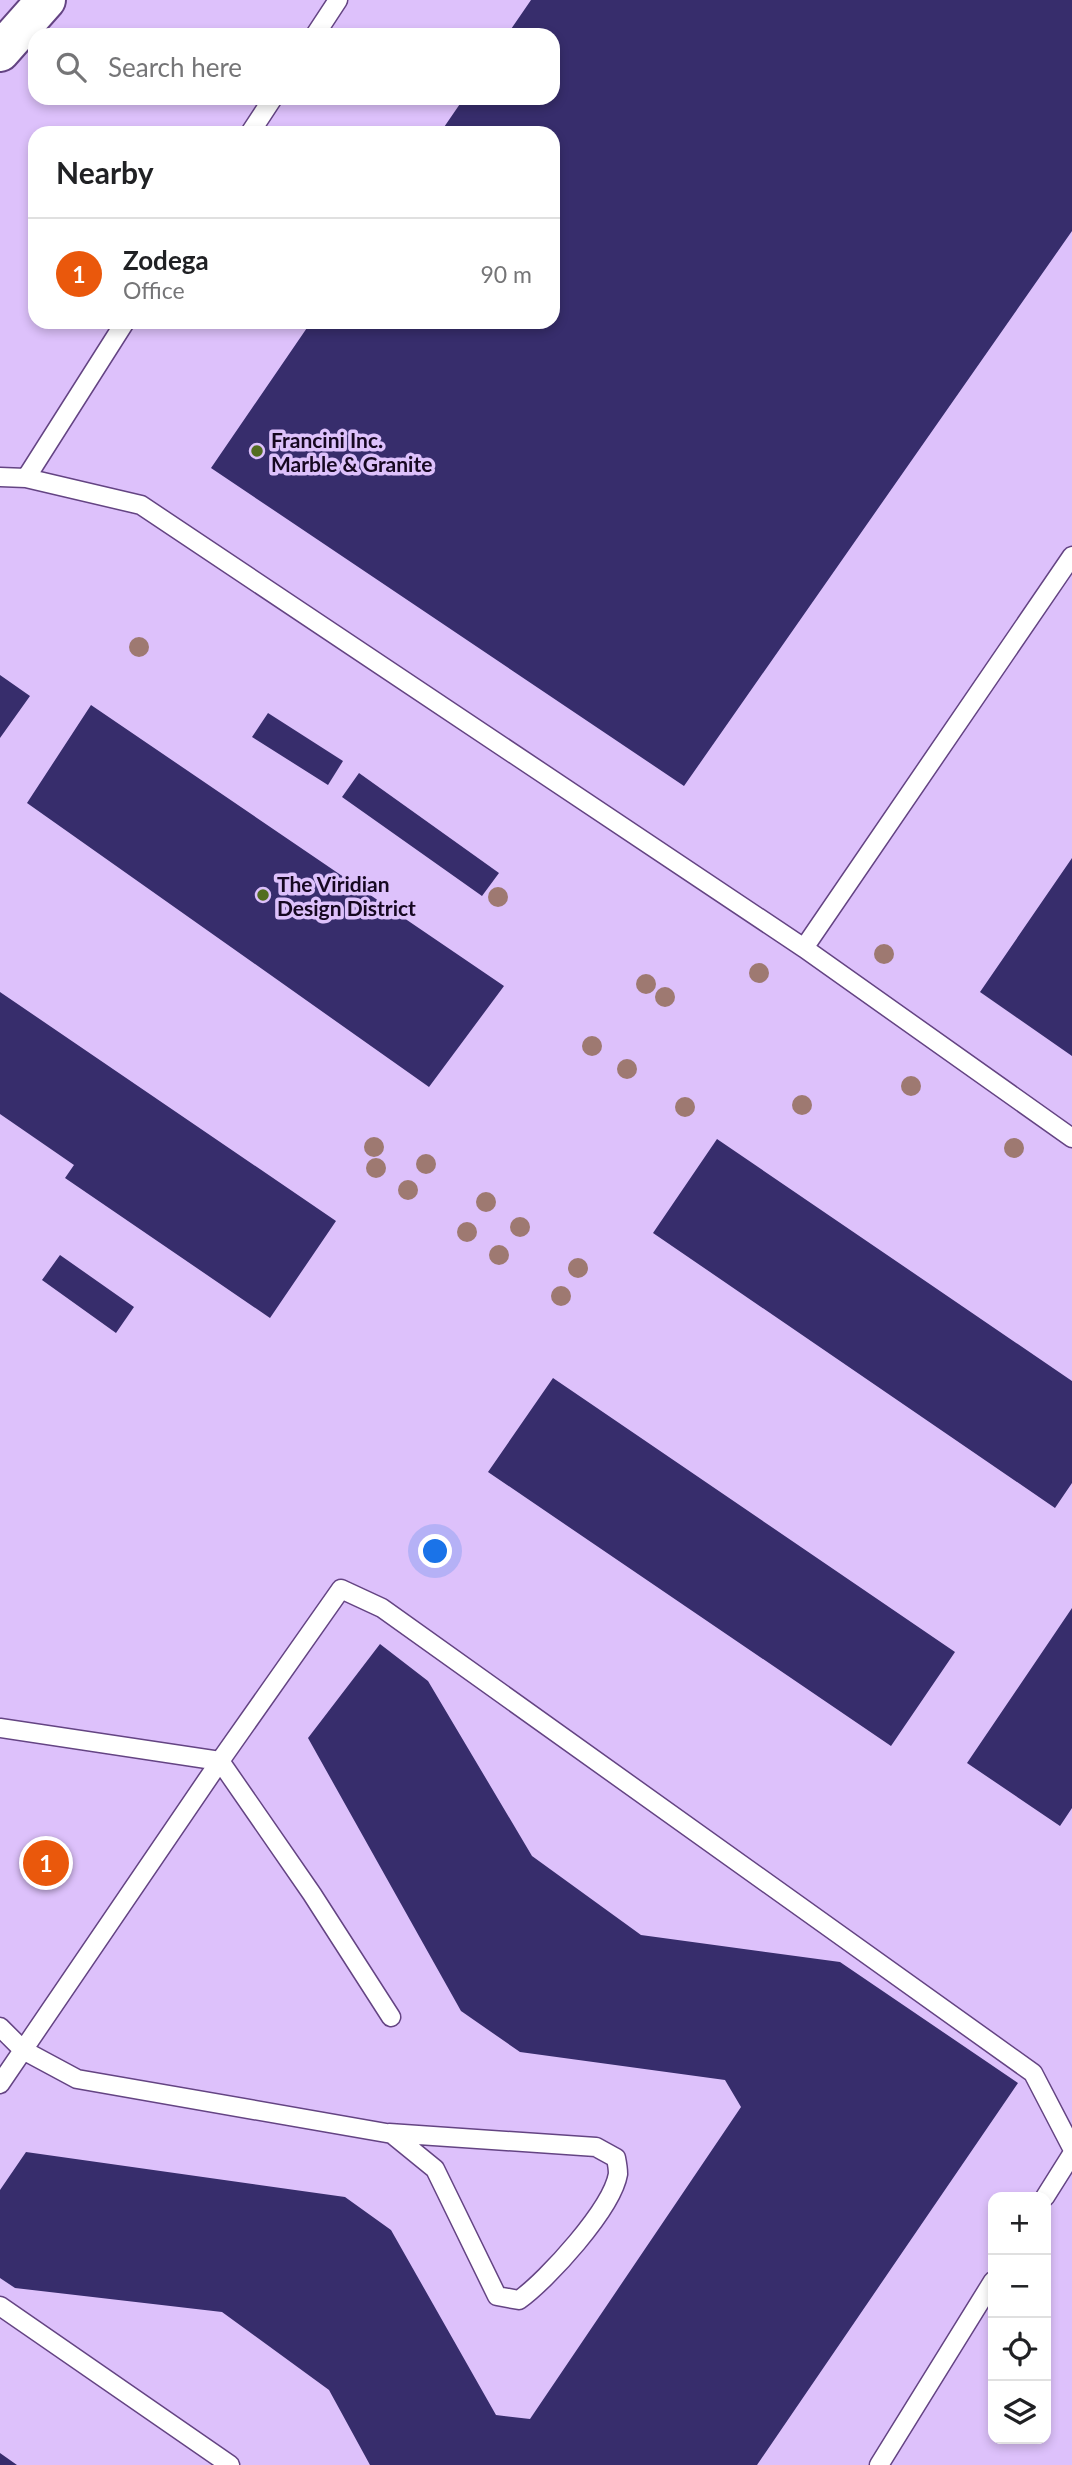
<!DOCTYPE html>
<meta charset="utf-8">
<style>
:root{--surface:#fff;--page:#f2f2f2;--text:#202124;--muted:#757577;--line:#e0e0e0;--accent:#ea580c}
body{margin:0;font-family:Lato,sans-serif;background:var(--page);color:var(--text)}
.controls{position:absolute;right:21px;bottom:21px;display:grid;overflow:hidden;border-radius:14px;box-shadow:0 4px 10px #0003}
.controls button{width:63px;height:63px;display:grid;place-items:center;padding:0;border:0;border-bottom:2px solid var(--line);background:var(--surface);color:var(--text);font:35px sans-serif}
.you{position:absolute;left:436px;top:1552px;width:24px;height:24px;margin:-18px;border:5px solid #fff;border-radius:50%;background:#1a73e8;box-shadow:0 0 0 10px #1a73e833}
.badge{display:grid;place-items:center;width:46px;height:46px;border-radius:50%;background:var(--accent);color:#fff;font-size:23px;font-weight:700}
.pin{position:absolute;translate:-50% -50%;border:4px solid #fff;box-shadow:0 2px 7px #0006}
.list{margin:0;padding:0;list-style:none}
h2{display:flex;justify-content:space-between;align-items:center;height:91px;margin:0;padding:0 28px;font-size:30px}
h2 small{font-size:23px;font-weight:400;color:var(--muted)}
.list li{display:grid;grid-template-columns:46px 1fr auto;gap:21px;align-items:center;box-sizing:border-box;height:112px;padding:0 28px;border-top:2px solid var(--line)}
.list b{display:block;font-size:26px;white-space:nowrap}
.list p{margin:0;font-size:23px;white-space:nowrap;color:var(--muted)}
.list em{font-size:23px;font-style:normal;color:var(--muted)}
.icon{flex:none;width:38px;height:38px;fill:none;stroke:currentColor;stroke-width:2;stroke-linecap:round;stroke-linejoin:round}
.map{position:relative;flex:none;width:1072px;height:2465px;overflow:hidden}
.search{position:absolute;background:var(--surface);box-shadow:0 4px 10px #0003;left:28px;top:28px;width:532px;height:77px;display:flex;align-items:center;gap:18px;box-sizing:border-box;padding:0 24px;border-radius:21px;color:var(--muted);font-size:26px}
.panel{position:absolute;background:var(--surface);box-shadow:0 4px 10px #0003;left:28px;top:126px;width:532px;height:203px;border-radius:21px}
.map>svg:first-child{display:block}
</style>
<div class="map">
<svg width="1072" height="2465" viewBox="0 0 1072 2465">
<rect width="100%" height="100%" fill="#ddc1fb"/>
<path fill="#372d6c" d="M531,0H1072V231L684,786L211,468L311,322H553V133H440L464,98H553V35H507Z
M0,675L30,696L0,738Z
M91,705L504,986L429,1087L27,803Z
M268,713L343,761L328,785L252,737Z
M359,773L499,873L482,896L342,797Z
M1072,858V1056L980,992Z
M0,992L336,1221L270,1318L65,1178L74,1165L0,1114Z
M717,1139L1072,1381V1483L1055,1508L653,1233Z
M60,1255L134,1307L116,1333L42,1280Z
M553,1378L955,1652L891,1746L488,1472Z
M1072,1608V1808L1060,1826L967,1763Z
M380,1644L428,1681L532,1856L641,1935L840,1962L1018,2083L757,2465H370L329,2390L222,2312L15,2288L0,2278V2190L26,2152L345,2197L391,2230L496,2415L530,2419L741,2107L725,2080L520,2052L461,2011L308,1738Z
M0,2453L17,2465H0Z"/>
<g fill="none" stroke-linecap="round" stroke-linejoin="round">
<defs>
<path id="service" d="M315,35L338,0
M250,133L273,98
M125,322L26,478L141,505L804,948L1072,1138
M0,477L26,478
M804,948L1072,556
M0,1728L220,1761L341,1589L382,1608L1033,2073L1072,2148
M0,2027L23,2050L77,2079L392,2134L435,2169L497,2296L519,2300C547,2280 612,2209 618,2174C618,2169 617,2163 616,2158L596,2147L389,2133
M0,2084L220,1761L312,1894L391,2017
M1045,2197L1072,2154
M0,2306L230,2465
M879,2465L993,2281"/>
<path id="secondary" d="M0,52L46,0"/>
</defs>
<use href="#service" stroke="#644483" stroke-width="21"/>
<use href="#secondary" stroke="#644483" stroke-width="42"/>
<use href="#service" stroke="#fff" stroke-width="18"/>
<use href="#secondary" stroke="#fff" stroke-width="38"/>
</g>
<g fill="#9e7971">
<circle cx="139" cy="647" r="10"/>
<circle cx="498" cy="897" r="10"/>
<circle cx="884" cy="954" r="10"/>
<circle cx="759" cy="973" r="10"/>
<circle cx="646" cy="984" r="10"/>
<circle cx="665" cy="997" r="10"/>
<circle cx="592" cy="1046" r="10"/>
<circle cx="627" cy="1069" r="10"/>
<circle cx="911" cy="1086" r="10"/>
<circle cx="802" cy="1105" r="10"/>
<circle cx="685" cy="1107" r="10"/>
<circle cx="374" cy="1147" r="10"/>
<circle cx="1014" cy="1148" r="10"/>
<circle cx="426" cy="1164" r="10"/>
<circle cx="376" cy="1168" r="10"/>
<circle cx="408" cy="1190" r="10"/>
<circle cx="486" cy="1202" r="10"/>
<circle cx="520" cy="1227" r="10"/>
<circle cx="467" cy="1232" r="10"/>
<circle cx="499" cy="1255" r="10"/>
<circle cx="578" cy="1268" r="10"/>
<circle cx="561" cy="1296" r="10"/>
</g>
<g fill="#536d20" stroke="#ddc1fb" stroke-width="2.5">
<circle cx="257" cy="451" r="7"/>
<circle cx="263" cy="895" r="7"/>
</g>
<g text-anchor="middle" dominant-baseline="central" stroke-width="7" stroke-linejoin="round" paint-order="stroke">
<g font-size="21" font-weight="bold" fill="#160821" stroke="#ddc1fb" text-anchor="start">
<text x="271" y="439">Francini Inc.<tspan x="271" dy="24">Marble &amp; Granite</tspan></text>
<text x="277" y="883">The Viridian<tspan x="277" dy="24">Design District</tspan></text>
</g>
</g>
</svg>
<div class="controls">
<button>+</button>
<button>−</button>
<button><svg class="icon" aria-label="locate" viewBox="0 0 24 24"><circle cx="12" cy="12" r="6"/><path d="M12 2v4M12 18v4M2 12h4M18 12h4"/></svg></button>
<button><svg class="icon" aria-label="layers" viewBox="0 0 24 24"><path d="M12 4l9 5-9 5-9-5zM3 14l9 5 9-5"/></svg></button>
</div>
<div class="you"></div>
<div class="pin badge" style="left:46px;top:1863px">1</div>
<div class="search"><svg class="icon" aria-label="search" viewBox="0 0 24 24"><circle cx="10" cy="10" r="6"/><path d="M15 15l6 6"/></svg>Search here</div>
<section class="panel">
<h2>Nearby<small></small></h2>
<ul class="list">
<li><span class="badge">1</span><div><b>Zodega</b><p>Office</p></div><em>90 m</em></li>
</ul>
</section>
</div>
